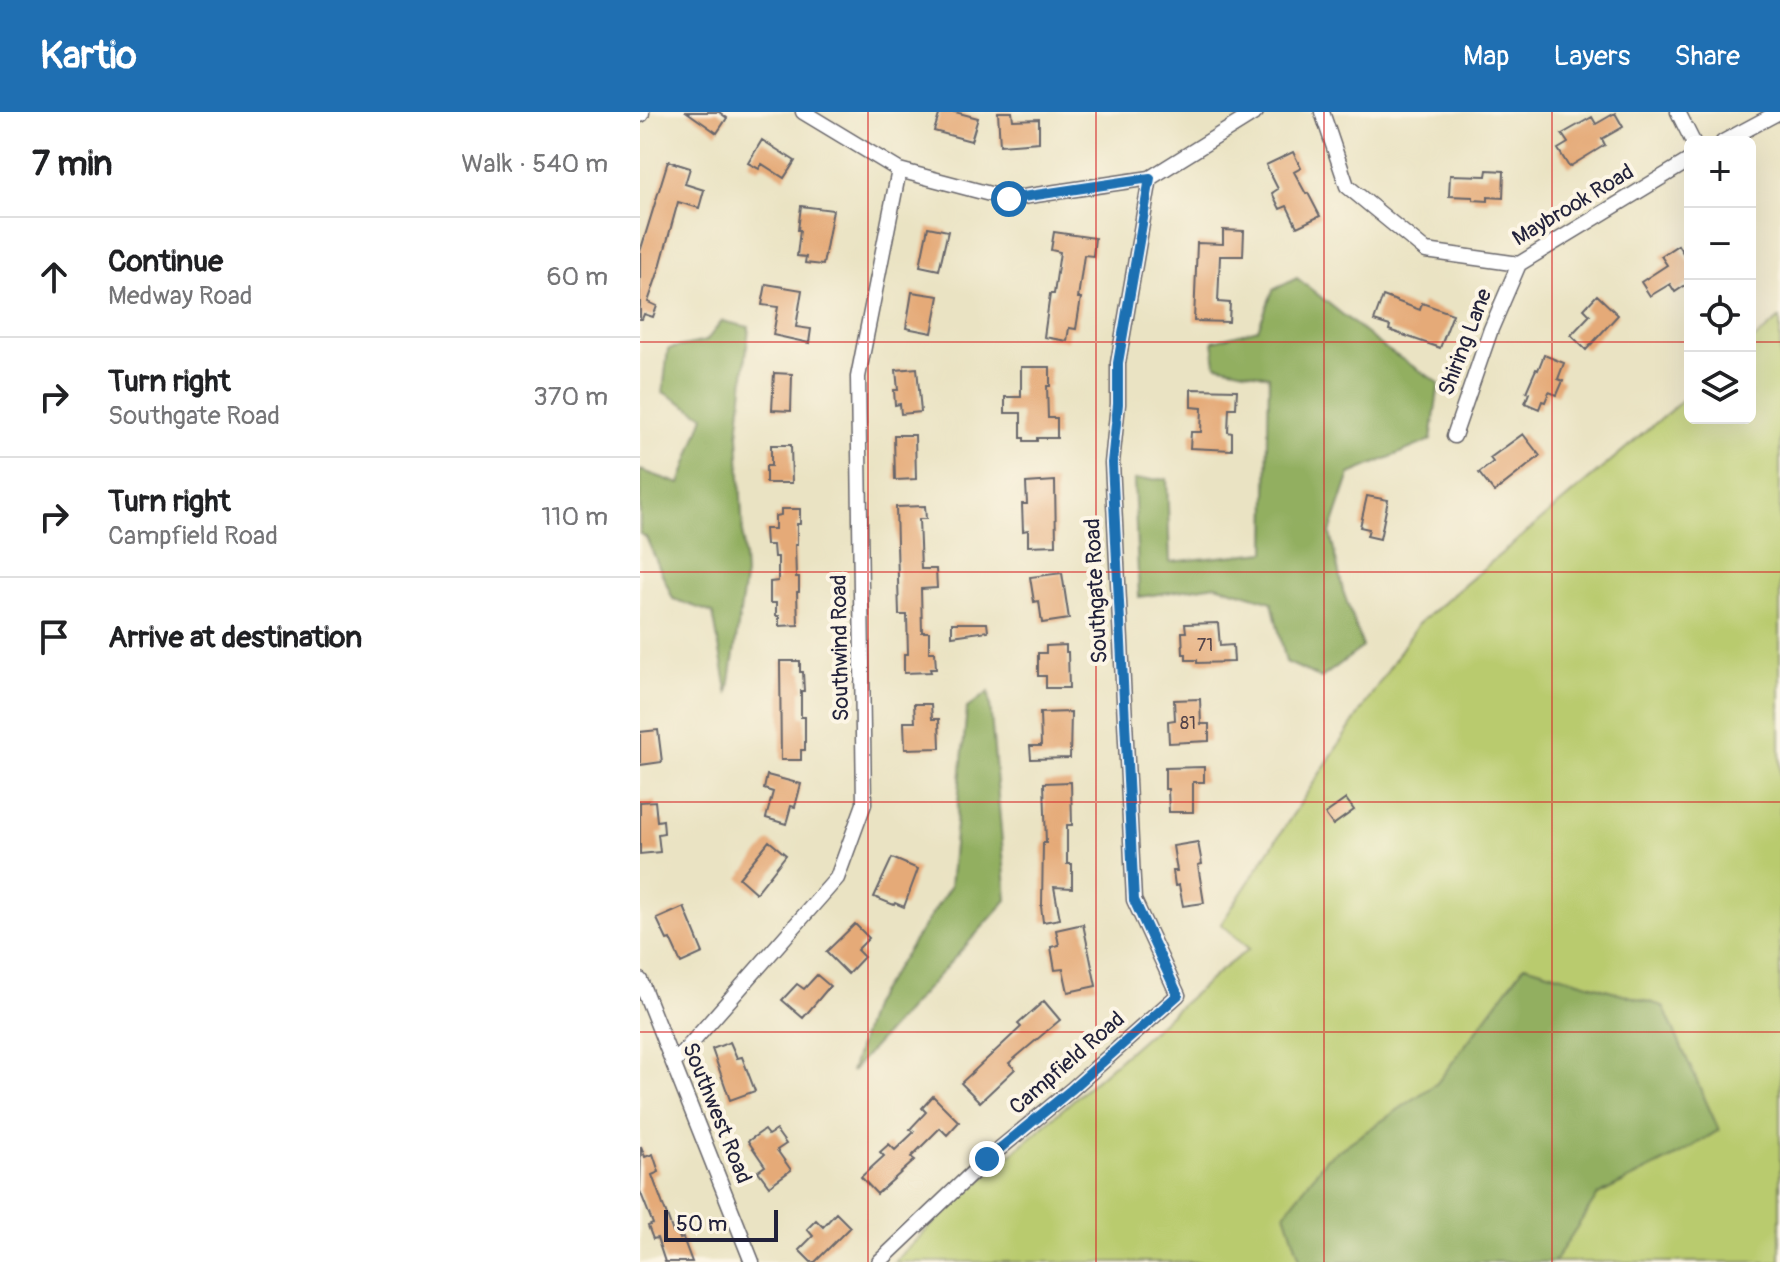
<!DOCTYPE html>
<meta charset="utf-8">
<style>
:root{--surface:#fff;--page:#f2f2f2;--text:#202124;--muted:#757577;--line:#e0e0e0;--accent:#1f6fb2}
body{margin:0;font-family:Pangolin,sans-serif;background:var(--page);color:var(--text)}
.controls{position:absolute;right:24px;top:24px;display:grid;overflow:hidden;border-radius:12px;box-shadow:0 8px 32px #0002}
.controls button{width:72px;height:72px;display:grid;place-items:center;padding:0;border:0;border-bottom:2px solid var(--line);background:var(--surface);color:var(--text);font:40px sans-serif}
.scale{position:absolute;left:24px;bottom:20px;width:114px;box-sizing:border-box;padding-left:8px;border:4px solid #22223b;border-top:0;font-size:22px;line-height:28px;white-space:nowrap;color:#22223b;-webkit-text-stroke:6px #fcf5e5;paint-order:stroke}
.stop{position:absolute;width:24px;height:24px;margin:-18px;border:6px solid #1f6fb2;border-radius:50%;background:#fff}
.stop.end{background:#1f6fb2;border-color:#fff;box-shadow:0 2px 8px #0008}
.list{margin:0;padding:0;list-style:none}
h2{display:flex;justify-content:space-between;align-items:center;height:104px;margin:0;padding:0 32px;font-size:34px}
h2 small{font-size:26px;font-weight:400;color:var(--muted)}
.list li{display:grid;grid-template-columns:52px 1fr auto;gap:24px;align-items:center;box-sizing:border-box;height:120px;padding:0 32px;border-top:2px solid var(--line)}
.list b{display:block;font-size:30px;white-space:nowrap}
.list p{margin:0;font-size:26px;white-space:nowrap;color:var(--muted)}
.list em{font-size:26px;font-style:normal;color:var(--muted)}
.icon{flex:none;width:44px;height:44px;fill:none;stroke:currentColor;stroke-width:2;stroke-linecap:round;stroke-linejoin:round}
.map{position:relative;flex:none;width:1140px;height:1150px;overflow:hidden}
header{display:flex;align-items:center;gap:48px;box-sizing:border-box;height:112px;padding:0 40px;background:var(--accent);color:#fff}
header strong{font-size:38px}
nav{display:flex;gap:44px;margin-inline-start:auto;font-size:28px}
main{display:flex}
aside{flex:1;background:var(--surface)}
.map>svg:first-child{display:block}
</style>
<header>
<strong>Kartio</strong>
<nav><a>Map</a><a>Layers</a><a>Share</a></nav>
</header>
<main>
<aside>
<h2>7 min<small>Walk · 540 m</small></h2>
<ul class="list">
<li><svg class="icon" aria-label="ahead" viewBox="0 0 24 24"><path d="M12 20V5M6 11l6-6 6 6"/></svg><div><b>Continue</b><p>Medway Road</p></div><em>60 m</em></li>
<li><svg class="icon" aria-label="right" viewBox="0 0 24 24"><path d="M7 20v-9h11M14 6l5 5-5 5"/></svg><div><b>Turn right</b><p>Southgate Road</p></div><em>370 m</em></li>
<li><svg class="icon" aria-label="right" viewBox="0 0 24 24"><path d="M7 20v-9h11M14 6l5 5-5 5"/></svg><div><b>Turn right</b><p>Campfield Road</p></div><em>110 m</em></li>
<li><svg class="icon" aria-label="arrive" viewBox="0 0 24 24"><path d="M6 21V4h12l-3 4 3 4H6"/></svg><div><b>Arrive at destination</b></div></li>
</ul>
</aside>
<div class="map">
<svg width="1140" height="1150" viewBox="0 0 1140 1150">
<rect width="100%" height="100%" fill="#fcf5e5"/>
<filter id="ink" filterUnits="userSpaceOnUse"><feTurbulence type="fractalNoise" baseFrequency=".0125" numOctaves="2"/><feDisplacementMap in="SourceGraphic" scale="16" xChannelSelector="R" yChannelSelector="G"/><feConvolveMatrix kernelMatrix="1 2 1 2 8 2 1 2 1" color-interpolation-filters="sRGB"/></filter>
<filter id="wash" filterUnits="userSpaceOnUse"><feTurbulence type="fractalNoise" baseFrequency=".006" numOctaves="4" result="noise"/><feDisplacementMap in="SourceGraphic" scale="32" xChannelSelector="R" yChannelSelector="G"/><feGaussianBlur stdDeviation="1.8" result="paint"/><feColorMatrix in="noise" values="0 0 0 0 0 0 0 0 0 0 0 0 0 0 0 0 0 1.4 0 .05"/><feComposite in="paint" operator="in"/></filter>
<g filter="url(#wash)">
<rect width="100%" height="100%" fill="#eae3c3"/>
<path fill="#b9cb6e" stroke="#6e7654" stroke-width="2" d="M1140,206V1150H254L301,1104L581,858L609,837L581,812L778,512L1050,282V306H1110V231Z"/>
<path fill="#92af61" stroke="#5a684e" stroke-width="2" d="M657,166L743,235L799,271L791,328L710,362L690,421L703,479L723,535L681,566L646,550L632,490L576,473L499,485L494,368L527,367L530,450L626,440L629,264L576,253L573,229L618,217L633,178Z
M82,209L109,215L98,323L105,466L88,583L73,501L33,487L6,425L0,422V358L40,372L64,304L23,280L28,237L66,229Z
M349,580L367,788L211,960L232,892L310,775L327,596Z
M885,853L1023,894L1079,1018L1038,1043L958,1083L914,1150H661L645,1101L686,1047L797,971Z"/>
<g id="blocks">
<path fill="#e5aa78" d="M47,0H79L87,6L77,21Z
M300,0H315L338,6L331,29L294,19Z
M358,0H372L373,8L399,7V30L360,33Z
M975,1L983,15L962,27L965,33L929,55L918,37L928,31L922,22L952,5L956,12Z
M122,28L155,49L144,66L122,52L119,57L108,51Z
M653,40L661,56L654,60L666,82L668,81L680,104L657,115L647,94L640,97L632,81L638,77L626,53Z
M28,49L50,56L45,72L64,78L59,96L38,90L20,155L8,190L17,194L13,205L4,202L2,207H0V140Z
M847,58L864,59L863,86L848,85V89L833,88V85L809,84L810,63L846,64Z
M161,94L193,98L183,153L165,151L166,145L157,144L160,118H158Z
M288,115L308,119L299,158L280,154Z
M583,118L604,119L603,144H580L578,190L590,191L589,210L554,209L557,131L583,132Z
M414,120L455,126L453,144L444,143L438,186H441L436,217L429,216L427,229L404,225L410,182H414L420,140L411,138Z
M1038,133L1050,152V170L1035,180L1030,172L1010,184L1001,170L1027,153L1021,144Z
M126,172L162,178L156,215L171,217L169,231L133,223L138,195L122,193Z
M272,180L299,184L292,221L266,216Z
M957,183L978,203L946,238L931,223L950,203L944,197Z
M743,184L780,198L782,191L813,202L800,236L749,218L750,214L734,209Z
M904,243L924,251L918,267L923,269L917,283L909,280L905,290L902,289L899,297L885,291L889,281L886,280L896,257L898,258Z
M381,255H410V274H407L408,306H417V326H397V329H384V326H381V301H365V285H381Z
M277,256L281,300L261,302L260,292L255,293L254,278H258L256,258Z
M134,261L152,262L151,299L132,298Z
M551,277L597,278L596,296H589L588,320L592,321V338L550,336L551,320H561L562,296L551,295Z
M883,322L900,344L854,380L839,361L853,350L850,346Z
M254,323H275L276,367L255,368Z
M131,333H151L152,371H126V354H131Z
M415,369L416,433L388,434V418L383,419L382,392H387L386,371Z
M727,384L748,388L740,427L727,424L729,417L720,415Z
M285,394L286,407H279L281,457H296L297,476L281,477L282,520H289V540H295L296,557H290L291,560L264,561V542H268L267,503H259L256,395Z
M141,397H160V412H157V433H155L156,465H159V480H157L158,513L139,514V504H136V491H130V470L138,469V445H134L133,433H126L125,417H135V404L141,403Z
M422,461L429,507L402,511L399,489L394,490L390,465Z
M312,511H347L348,519L312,524Z
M578,511L580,534L593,533L594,550L557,551V548H546V542H543L542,520H546L545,512Z
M426,533V540H428L429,576H406V564H398V541H406V534Z
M140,549H160V560H163L164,579H161V605H165V638H161V648H141Z
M560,587L561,612H569V629L529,631L528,609L535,608L534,588Z
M274,592H291L292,607H299L300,636L265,637L264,610H275Z
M431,600L430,646L391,647L390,634H401L400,601Z
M18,618L22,650L0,653V620Z
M564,655V670H553V700H529L528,677H525V656Z
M127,663L161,672L155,695L151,694L146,712L126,706L133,680L124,677Z
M431,670L432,713H427V752H432V776L414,775L420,807L403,810L401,794L402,793L403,731H406L404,671Z
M706,687L714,698L693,713L685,702Z
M15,689L17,709L23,708L24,721L18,722L20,740L0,742V690Z
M129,729L146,743L116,781L99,766Z
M558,730L562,752L558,753L564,791L543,794L539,773L535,774L533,759H537L533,734Z
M252,746L278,757L264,795L255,791L254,793L234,785Z
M44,795L63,841L41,851L30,827L27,828L17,807Z
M215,812L229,826L217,838L224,845L208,862L186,840Z
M443,812L456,874L428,880L423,857L415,858L411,835L419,833L416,818Z
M177,863L190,874L163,906L142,888L157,872L164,877Z
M404,889L420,908L369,951L375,957L340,990L321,971L381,915L378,912Z
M90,930L97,946L102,945L115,979L90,988L72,937Z
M293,984L319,1010L307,1023L300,1016L271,1045L275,1048L237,1082L221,1065L244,1044L240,1040L249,1032L255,1038L274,1020L270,1017L286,1000L282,996Z
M124,1018L128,1023L136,1018L146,1032L137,1038L151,1058L129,1074L118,1059L125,1054L108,1029Z
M1,1034L5,1045L13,1042L19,1060L12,1063L33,1120L37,1118L40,1127L43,1126L52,1150H25L17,1126L13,1127L8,1114L13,1112L0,1079Z
M196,1101L210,1115L175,1150H171L159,1138L173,1124L167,1117L176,1108L183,1115Z"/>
</g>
</g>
<g filter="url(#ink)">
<use href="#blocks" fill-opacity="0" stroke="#68666b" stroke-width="2"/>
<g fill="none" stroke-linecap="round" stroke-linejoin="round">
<defs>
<path id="minor" d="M163,0L259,58L369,87L510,66L616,0
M682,0L707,74L786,139L879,152L1050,48
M1038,0L1053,30
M1083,30L1139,0
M814,324L851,217L879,152
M0,868L112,1150
M34,951L197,766L224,692L218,265L259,58
M239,1150L347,1047L431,978L538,883L494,788L472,351L478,292V251L510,66"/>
<path id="tertiary" d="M0,1V0"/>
</defs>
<use href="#minor" stroke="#68666b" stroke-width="17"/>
<use href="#tertiary" stroke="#68666b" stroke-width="21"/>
<use href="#minor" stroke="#fff" stroke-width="14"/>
<use href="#tertiary" stroke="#fff" stroke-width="18"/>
</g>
</g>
<g fill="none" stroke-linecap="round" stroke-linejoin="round" filter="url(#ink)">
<path stroke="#1f6fb2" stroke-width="10" d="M347,1047L431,978L538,883L494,788L472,351L478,292V251L510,66L369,87"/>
</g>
<path fill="none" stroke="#d62828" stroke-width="2" stroke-opacity="0.55" d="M228,0V1150M456,0V1150M684,0V1150M912,0V1150M0,230H1050M1110,230H1140M0,460H1140M0,690H1140M0,920H1140"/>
<g text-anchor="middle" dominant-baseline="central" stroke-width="8" stroke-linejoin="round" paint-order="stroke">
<g font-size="18" fill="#53444a">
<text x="565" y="533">71</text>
<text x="548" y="611">81</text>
</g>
<g font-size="22" fill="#22223b" stroke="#fcf5e5">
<text transform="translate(933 93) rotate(-31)">Maybrook Road</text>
<text transform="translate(825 230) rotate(-69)">Shiring Lane</text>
<text transform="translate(456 479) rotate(-93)">Southgate Road</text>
<text transform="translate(200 536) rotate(-91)">Southwind Road</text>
<text transform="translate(427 951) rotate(-41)">Campfield Road</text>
<text transform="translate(77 1001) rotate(68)">Southwest Road</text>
</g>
</g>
</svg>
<div class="controls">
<button>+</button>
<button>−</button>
<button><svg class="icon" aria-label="locate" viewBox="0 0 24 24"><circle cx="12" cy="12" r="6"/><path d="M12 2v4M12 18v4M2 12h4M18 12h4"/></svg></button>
<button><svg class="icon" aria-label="layers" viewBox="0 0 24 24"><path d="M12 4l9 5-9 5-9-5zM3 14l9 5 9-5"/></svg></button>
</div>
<div class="scale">50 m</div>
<div class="stop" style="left:369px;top:87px"></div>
<div class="stop end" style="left:347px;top:1047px"></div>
</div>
</main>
